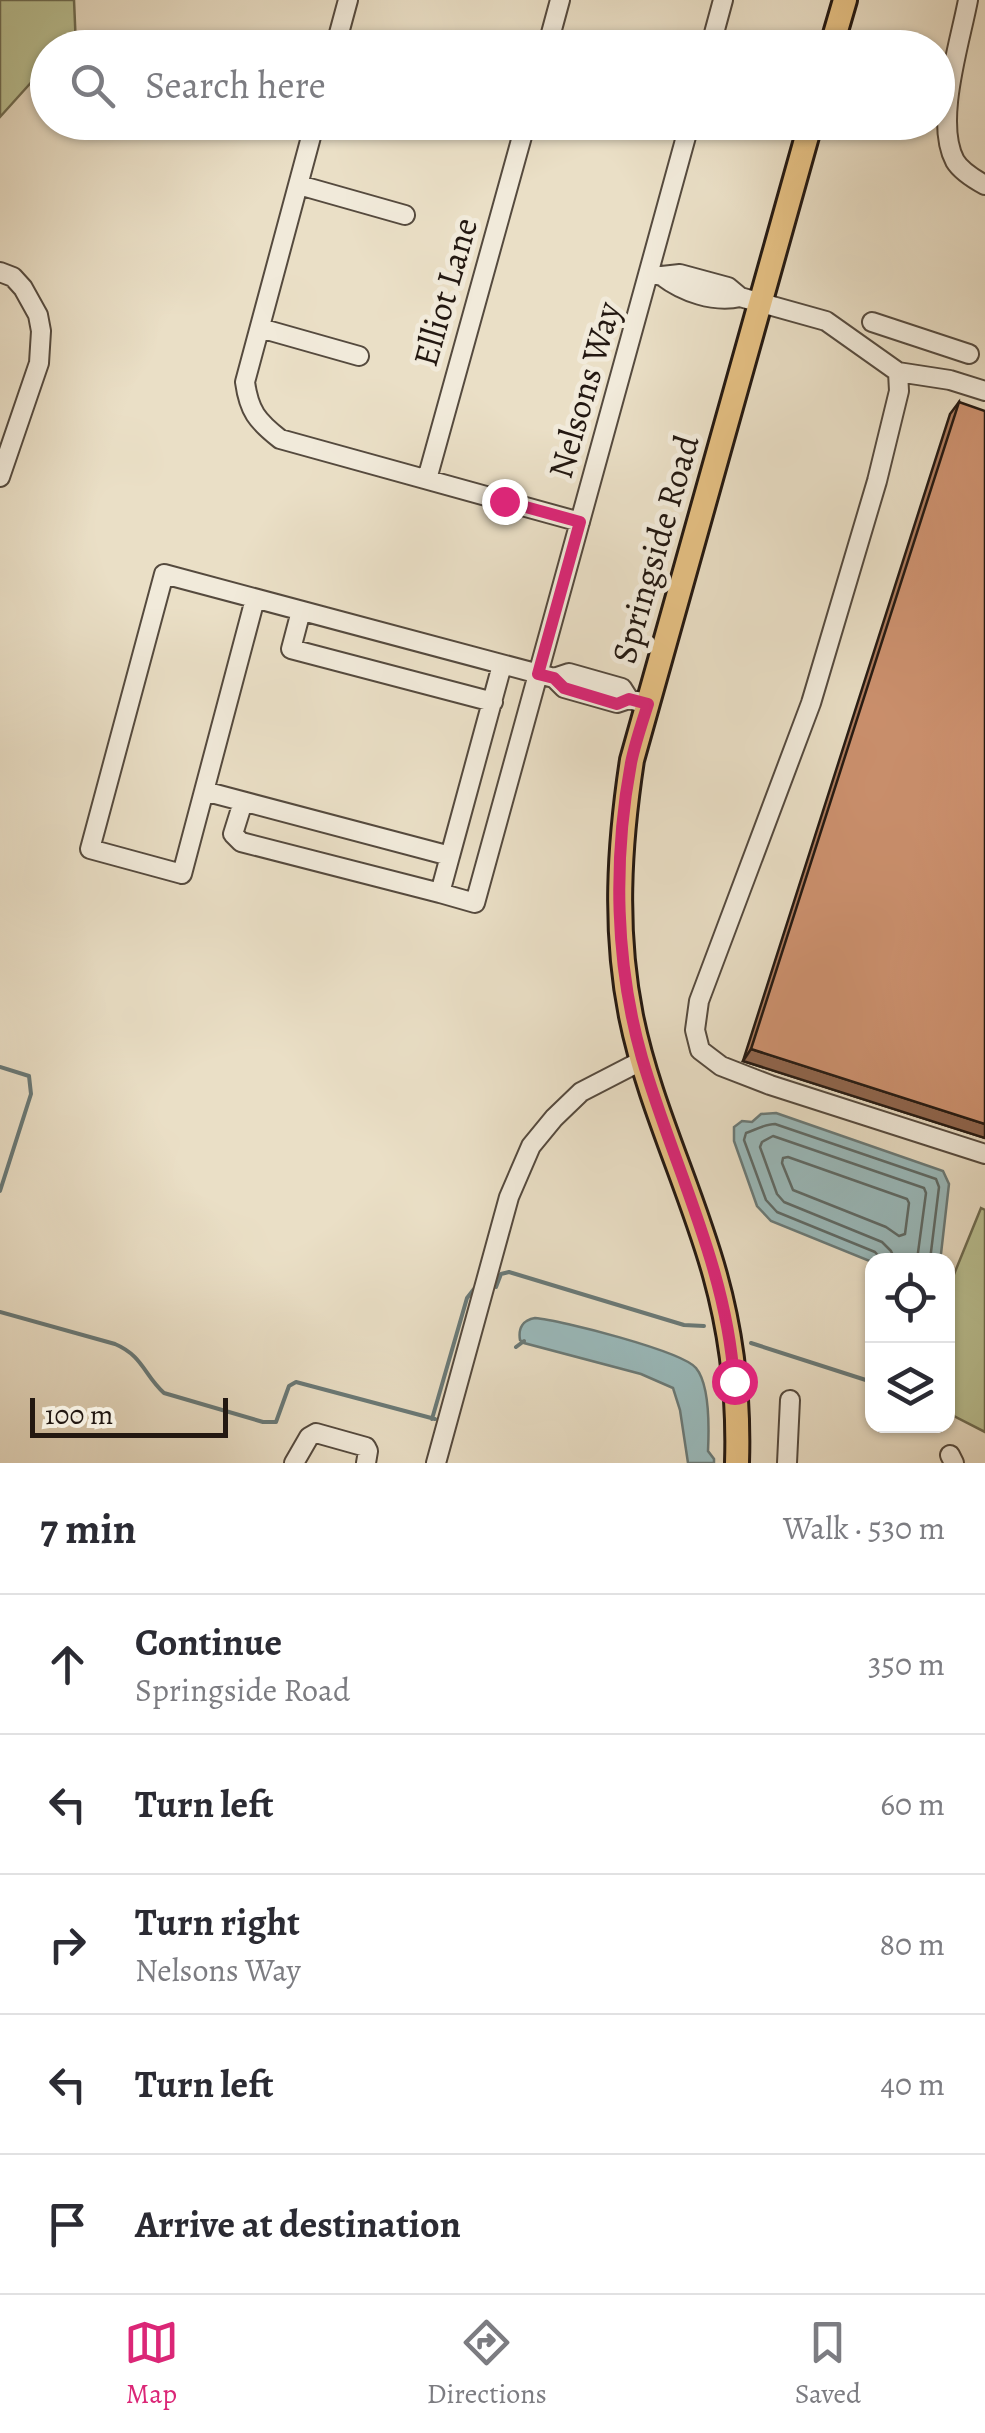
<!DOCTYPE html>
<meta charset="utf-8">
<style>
:root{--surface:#fff;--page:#f7f7f7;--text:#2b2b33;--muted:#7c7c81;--line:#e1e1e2;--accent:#db2777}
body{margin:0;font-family:Alegreya,serif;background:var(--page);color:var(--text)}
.controls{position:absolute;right:30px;bottom:30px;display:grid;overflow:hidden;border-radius:20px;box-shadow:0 2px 8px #0004}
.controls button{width:90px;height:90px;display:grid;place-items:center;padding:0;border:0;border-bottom:2px solid var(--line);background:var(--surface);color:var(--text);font:50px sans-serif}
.scale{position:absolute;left:30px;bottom:25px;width:198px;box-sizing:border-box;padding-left:10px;border:5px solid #231811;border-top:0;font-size:28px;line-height:35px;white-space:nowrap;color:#231811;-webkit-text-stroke:8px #f1eada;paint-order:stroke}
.stop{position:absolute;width:30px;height:30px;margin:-22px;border:8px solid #db2777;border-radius:50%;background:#fff}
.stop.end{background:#db2777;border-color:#fff;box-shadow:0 2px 10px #0008}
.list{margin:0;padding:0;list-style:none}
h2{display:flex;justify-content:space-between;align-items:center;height:130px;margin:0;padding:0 40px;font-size:42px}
h2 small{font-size:32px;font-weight:400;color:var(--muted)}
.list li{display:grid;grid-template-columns:65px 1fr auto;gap:30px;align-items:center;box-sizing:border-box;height:140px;padding:0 40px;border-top:2px solid var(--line)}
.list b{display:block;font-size:38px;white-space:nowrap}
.list p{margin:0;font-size:32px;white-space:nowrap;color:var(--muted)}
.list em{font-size:32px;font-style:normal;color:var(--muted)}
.icon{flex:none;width:55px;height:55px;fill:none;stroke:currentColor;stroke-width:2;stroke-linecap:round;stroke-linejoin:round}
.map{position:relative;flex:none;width:985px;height:1463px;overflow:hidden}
.search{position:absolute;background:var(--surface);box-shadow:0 2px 8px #0004;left:30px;right:30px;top:30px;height:110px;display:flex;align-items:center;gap:25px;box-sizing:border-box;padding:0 35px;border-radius:55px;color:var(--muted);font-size:38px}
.sheet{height:830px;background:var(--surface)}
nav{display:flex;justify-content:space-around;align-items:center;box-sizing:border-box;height:140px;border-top:2px solid var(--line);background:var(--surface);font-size:28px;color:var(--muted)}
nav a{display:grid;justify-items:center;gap:5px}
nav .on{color:var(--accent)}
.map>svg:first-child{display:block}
</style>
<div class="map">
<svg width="985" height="1463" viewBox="0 0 985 1463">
<rect width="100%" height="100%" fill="#eadfc6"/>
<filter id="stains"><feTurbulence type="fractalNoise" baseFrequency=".002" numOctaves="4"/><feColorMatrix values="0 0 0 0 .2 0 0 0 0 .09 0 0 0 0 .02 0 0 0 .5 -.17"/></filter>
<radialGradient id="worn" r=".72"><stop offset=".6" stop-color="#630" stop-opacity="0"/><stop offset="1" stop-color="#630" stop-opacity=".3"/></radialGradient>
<path fill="#bac193" stroke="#6e6c52" stroke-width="2.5" d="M0,0H74L76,47L48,48L47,73L36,77L0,117Z
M981,1208L985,1210V1432L948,1413V1289Z"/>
<path fill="#9abbbd" stroke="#6a7a78" stroke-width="2.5" d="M776,1113L943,1171L949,1184L941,1254L938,1260L872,1262L771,1221L757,1206L734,1141V1127L742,1121L752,1122L761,1114Z
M535,1318C560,1320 682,1351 696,1368C710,1385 709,1430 708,1451L714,1459V1463H688L680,1410L673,1388L641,1374L524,1343L520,1340C518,1328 523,1320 535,1318Z"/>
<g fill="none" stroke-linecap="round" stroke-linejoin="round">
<path stroke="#5e6a67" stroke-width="2.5" d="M788,1157L907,1199L909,1203L905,1234L899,1236L886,1227L793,1190L782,1163L783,1158Z
M882,1260L875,1252L777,1212L766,1200L744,1140L746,1133C755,1130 765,1124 775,1124L936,1179L939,1187L930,1260
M895,1260L891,1251L882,1242L784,1202L777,1194L760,1147L762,1142L773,1136L924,1188L926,1193L917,1260"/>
<path stroke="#6a7a78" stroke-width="4" d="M0,1067L29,1076L31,1094L0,1191
M496,1287L501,1274L509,1272L684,1325L704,1326
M0,1312L115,1344C143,1356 144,1375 164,1393L263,1422H276L289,1386L296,1382L435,1419
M751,1343L872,1382
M516,1347L524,1341
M432,1419L467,1298L474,1289"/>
<defs>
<path id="minor" d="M968,0C960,43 934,122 955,161C961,171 974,179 985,185
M335,48L348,0
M547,48L560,0
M710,48L723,0
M315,122L245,382C249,411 257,421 280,439L580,522
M299,185L405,215
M0,272L13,277L23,288L38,315L41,331L39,363L0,477
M650,273L662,276L680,274L728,287L740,297L826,321L898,372L950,380L985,391
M662,276C683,292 714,303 740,297
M872,322L969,354
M260,328L359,356
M898,372L899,391L877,481L811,703L699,1001L695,1030L700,1050L721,1066L770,1085L985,1154
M427,479L526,122
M255,599L182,874L90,849L164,574L554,678L564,688L617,703L629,699L648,704
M301,611L291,649L493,702
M554,678L569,673L622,688L629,699
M204,791L450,856L440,893L241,842L233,834L243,802
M450,856L502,665
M440,893L475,903L690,122
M950,1455L954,1463
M294,1463L309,1437L316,1433L366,1447L368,1451L366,1463
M436,1463L509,1197L531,1146L554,1118L581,1092L643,1060
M787,1463L790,1400"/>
<path id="major" d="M831,48L845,0
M737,1463C739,1401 732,1336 715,1275C691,1188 649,1105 631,1016C614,930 619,846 632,760L811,122"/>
</defs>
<use href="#minor" stroke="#554a3e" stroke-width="22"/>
<use href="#major" stroke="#231811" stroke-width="28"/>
<use href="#minor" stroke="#f1eada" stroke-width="18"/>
<use href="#major" stroke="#e5c083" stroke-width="22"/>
</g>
<path fill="#b17e60" stroke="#231811" stroke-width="2.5" d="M959,402L985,1138L743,1061L950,414Z"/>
<path fill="#90664e" stroke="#231811" stroke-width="2.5" d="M751,1049L985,1124V1138L743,1061Z"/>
<path fill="#ce9270" stroke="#231811" stroke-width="2.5" d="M959,402L985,411V1124L751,1049Z"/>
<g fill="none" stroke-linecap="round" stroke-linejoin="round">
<path stroke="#db2777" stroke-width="12" d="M504,501L580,522L538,674L554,678L564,688L617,704L629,699L648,704C642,723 635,743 631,763C613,860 615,963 642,1058C673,1165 727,1268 734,1381"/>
</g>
<g text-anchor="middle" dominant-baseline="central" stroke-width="10" stroke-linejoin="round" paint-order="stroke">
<g font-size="35" fill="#231811" stroke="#f1eada">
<text transform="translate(445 292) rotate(-74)">Elliot Lane</text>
<text transform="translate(584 390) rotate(-74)">Nelsons Way</text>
<text transform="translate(655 549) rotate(-74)">Springside Road</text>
</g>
</g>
<rect width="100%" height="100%" filter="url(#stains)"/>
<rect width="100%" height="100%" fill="url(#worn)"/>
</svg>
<div class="controls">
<button><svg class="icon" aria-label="locate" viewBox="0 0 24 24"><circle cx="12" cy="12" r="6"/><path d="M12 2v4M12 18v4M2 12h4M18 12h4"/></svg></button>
<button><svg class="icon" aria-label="layers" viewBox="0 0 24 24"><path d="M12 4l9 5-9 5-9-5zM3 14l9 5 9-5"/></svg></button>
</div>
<div class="scale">100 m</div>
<div class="stop" style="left:734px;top:1381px"></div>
<div class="stop end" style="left:504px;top:501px"></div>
<div class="search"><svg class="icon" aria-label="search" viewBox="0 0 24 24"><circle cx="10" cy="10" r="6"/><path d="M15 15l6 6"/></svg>Search here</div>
</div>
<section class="sheet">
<h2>7 min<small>Walk · 530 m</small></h2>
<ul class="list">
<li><svg class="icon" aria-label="ahead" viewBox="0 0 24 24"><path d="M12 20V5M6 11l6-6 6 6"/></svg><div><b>Continue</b><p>Springside Road</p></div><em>350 m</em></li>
<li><svg class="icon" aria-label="left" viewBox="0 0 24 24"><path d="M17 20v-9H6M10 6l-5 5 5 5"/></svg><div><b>Turn left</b></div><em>60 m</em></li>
<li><svg class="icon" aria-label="right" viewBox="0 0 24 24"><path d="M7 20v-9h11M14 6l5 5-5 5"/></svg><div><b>Turn right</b><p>Nelsons Way</p></div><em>80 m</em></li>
<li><svg class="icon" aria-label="left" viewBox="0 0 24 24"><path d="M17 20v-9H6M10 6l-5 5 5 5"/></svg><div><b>Turn left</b></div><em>40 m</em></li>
<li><svg class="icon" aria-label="arrive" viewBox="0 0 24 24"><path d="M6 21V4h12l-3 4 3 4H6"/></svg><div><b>Arrive at destination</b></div></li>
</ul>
</section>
<nav>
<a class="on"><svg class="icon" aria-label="map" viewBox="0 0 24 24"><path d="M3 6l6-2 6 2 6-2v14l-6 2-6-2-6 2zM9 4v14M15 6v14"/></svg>Map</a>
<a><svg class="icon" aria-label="directions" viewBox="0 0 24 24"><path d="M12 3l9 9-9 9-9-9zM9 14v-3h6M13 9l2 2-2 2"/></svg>Directions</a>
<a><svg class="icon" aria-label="saved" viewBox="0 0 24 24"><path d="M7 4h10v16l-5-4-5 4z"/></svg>Saved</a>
</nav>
